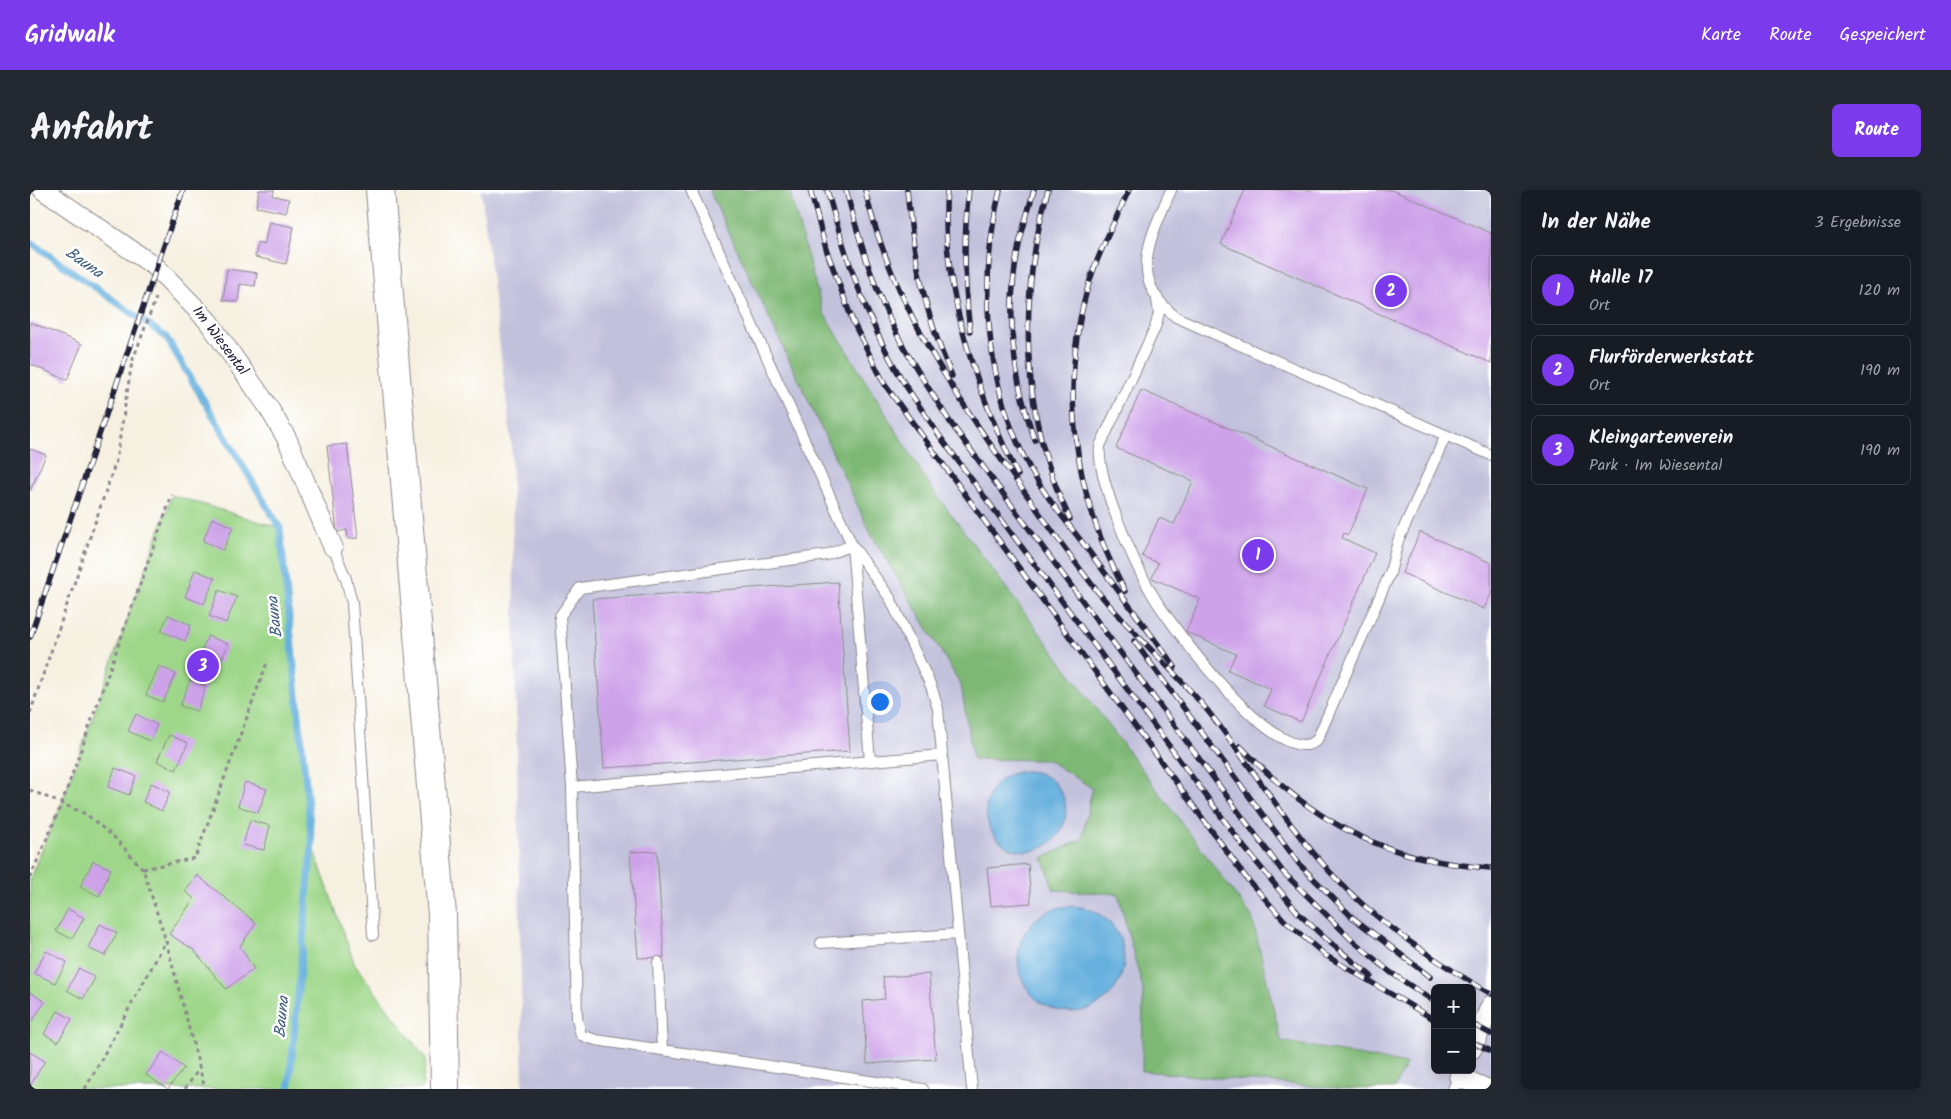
<!DOCTYPE html>
<html lang="de">
<meta charset="utf-8">
<style>
:root{--surface:#171b24;--page:#242831;--text:#f1f3f6;--muted:#9ea1a6;--line:#363941;--accent:#7c3aed}
body{margin:0;font-family:Kalam,sans-serif;background:var(--page);color:var(--text)}
.controls{position:absolute;right:15px;bottom:15px;display:grid;overflow:hidden;border-radius:8px;box-shadow:0 2px 12px #0003}
.controls button{width:45px;height:45px;display:grid;place-items:center;padding:0;border:0;border-bottom:1px solid var(--line);background:var(--surface);color:var(--text);font:25px sans-serif}
.you{position:absolute;left:849px;top:511px;width:18px;height:18px;margin:-12px;border:4px solid #fff;border-radius:50%;background:#1a73e8;box-shadow:0 0 0 8px #1a73e833}
.badge{display:grid;place-items:center;width:32px;height:32px;border-radius:50%;background:var(--accent);color:#fff;font-size:16px;font-weight:700}
.pin{position:absolute;translate:-50% -50%;border:2px solid #fff;box-shadow:0 1px 5px #0006}
.list{margin:0;padding:0;list-style:none}
h2{display:flex;justify-content:space-between;align-items:center;height:65px;margin:0;padding:0 20px;font-size:21px}
h2 small{font-size:16px;font-weight:400;color:var(--muted)}
.list li{display:grid;grid-template-columns:32px 1fr auto;gap:15px;align-items:center;box-sizing:border-box;height:70px;margin:0 10px 10px;padding:0 10px;border:1px solid var(--line);border-radius:8px}
.list b{display:block;font-size:19px;white-space:nowrap}
.list p{margin:0;font-size:16px;white-space:nowrap;color:var(--muted)}
.list em{font-size:16px;font-style:normal;color:var(--muted)}
.map{position:relative;flex:none;width:1461px;height:899px;overflow:hidden;border-radius:8px}
header{display:flex;align-items:center;gap:30px;box-sizing:border-box;height:70px;padding:0 25px;background:var(--accent);color:#fff}
header strong{font-size:24px}
nav{display:flex;gap:28px;margin-inline-start:auto;font-size:18px}
.intro{display:flex;align-items:center;justify-content:space-between;box-sizing:border-box;height:120px;padding:0 30px}
h1{margin:0;font-size:35px}
.button{padding:12px 22px;border-radius:8px;background:var(--accent);color:#fff;font-size:18px;font-weight:700}
main{display:flex;gap:30px;padding:0 30px}
aside{flex:1;background:var(--surface);border-radius:8px;box-shadow:0 2px 12px #0003}
.map>svg:first-child{display:block}
</style>
<header>
<strong>Gridwalk</strong>
<nav><a>Karte</a><a>Route</a><a>Gespeichert</a></nav>
</header>
<div class="intro"><h1>Anfahrt</h1><a class="button">Route</a></div>
<main>
<div class="map">
<svg width="1461" height="899" viewBox="0 0 1461 899">
<rect width="100%" height="100%" fill="#fff"/>
<filter id="ink" filterUnits="userSpaceOnUse"><feTurbulence type="fractalNoise" baseFrequency=".02" numOctaves="2"/><feDisplacementMap in="SourceGraphic" scale="10" xChannelSelector="R" yChannelSelector="G"/><feConvolveMatrix kernelMatrix="1 2 1 2 8 2 1 2 1" color-interpolation-filters="sRGB"/></filter>
<filter id="wash" filterUnits="userSpaceOnUse"><feTurbulence type="fractalNoise" baseFrequency=".0096" numOctaves="4" result="noise"/><feDisplacementMap in="SourceGraphic" scale="20" xChannelSelector="R" yChannelSelector="G"/><feGaussianBlur stdDeviation="1.12" result="paint"/><feColorMatrix in="noise" values="0 0 0 0 0 0 0 0 0 0 0 0 0 0 0 0 0 1.4 0 .05"/><feComposite in="paint" operator="in"/></filter>
<g filter="url(#wash)">
<rect width="100%" height="100%" fill="#f6f0e0"/>
<path fill="#c2c1dc" fill-rule="evenodd" d="M451,0H1461V899H493L481,250ZM1405,798H1442V880H1405Z"/>
<path fill="#9ed789" stroke="#607c62" d="M142,305L250,338L282,654L325,775L396,869L392,899H0V688L32,613Z"/>
<path fill="#7eb875" stroke="#506d58" d="M679,0H759L793,122L900,296L1222,727L1251,851L1376,874L1364,899H1313L1112,881L1113,800L1088,704L1024,700L1013,668L1052,649L1062,598L1018,570L943,569L931,495L841,344Z"/>
<path fill="#66b0de" stroke="#44698c" d="M956 621a40 40 0 1 1 80 0a40 40 0 1 1-80 0Z
M988 769a53 53 0 1 1 106 0a53 53 0 1 1-106 0Z"/>
<g fill="none" stroke-linecap="round" stroke-linejoin="round">
<path stroke="#66b0de" stroke-width="7" d="M0,52L136,147L250,338L282,654L259,899"/>
</g>
<g id="blocks">
<path fill="#cea2e9" d="M229,0H244L243,6L259,9L256,23L226,17Z
M1215,0H1362L1461,43V173L1191,54Z
M239,32L264,37L256,74L225,67L228,53L234,55Z
M197,79L227,83L225,96L210,94L208,112L193,110Z
M0,132L52,154L37,190L0,174Z
M1111,200L1338,299L1318,345L1314,343L1312,348L1345,363L1271,532L1234,516L1241,499L1198,480L1206,464L1156,442L1170,409L1122,388L1128,373L1112,366L1129,328L1144,334L1163,291L1086,258Z
M317,254L328,348L318,349L317,340L307,342L297,256Z
M0,259L16,265L0,301Z
M182,328L203,337L193,360L173,351Z
M1390,342L1461,373V404L1454,419L1372,383Z
M165,380L185,388L174,414L155,407Z
M808,392L820,561L574,578L562,409Z
M189,400L207,407L196,433L179,426Z
M138,425L161,435L155,451L131,441Z
M178,446L198,454L190,474L169,466Z
M129,476L146,484L133,512L116,505Z
M160,490L176,496L167,521L150,516Z
M106,524L127,535L120,551L98,541Z
M139,545L158,553L146,580L127,571Z
M85,578L106,586L99,605L78,597Z
M215,592L237,599L228,623L208,616Z
M121,593L140,602L132,621L113,612Z
M220,630L240,636L234,660L213,655Z
M627,661L634,767L608,768L600,662Z
M63,671L81,679L69,706L50,697Z
M998,674L1001,713L961,716L957,678Z
M167,685L226,733L210,756L224,779L196,799L164,760L139,744L164,709L155,701Z
M38,719L54,728L42,749L26,741Z
M70,734L87,743L75,766L58,758Z
M16,761L37,772L25,793L4,783Z
M49,778L65,788L53,809L37,800Z
M899,784L906,869L837,874L833,811L855,809L853,787Z
M0,802L15,812L2,831L0,829Z
M28,821L42,829L28,852L14,844Z
M0,862L15,871L0,896Z
M133,862L154,878L138,899L116,885Z"/>
</g>
</g>
<g filter="url(#ink)">
<use href="#blocks" fill-opacity="0" stroke="#8c898e" stroke-width="1"/>
<g fill="none" stroke-linecap="round" stroke-linejoin="round">
<defs>
<path id="service" d="M661,0L822,355L860,408L901,496L908,519L942,899
M1141,0C1121,47 1096,89 1146,127L1461,265
M1127,109L1129,123L1125,138L1070,256C1066,288 1104,373 1121,402C1137,431 1250,584 1287,550L1360,383L1368,351L1416,245
M303,357L316,389L322,413L343,745
M840,571L822,355L797,365L550,398L530,426L542,597L547,828L551,845L566,850L893,899
M542,597L912,565
M791,753L928,744
M628,772L632,860
M1423,899L1429,887"/>
<path id="minor" d="M13,0L126,77L178,131L237,215L257,249L303,357
M1442,859L1461,815
M1432,880L1429,887L1457,899"/>
<path id="secondary" d="M350,0L412,725L415,899"/>
</defs>
<use href="#service" stroke="#8c898e" stroke-width="12"/>
<use href="#minor" stroke="#8c898e" stroke-width="21"/>
<use href="#secondary" stroke="#8c898e" stroke-width="30"/>
<path stroke="#8c898e" stroke-width="3" stroke-dasharray="4 4" stroke-linecap="butt" d="M0,523L86,271L102,172L126,108
M0,600L56,624L86,649L113,679L136,751L175,899
M113,679L165,668L238,470
M0,688L32,613L142,305
M55,899L136,751
M155,899L168,880"/>
<use href="#service" stroke="#fff" stroke-width="10"/>
<use href="#minor" stroke="#fff" stroke-width="19"/>
<use href="#secondary" stroke="#fff" stroke-width="28"/>
<defs>
<path id="rail" d="M780,0L796,59L823,132L855,195L1217,689L1255,731L1295,765L1405,830
M797,0C815,64 836,130 871,188C883,208 898,228 911,248L1214,657L1269,724L1297,750L1341,786
M816,0C830,53 846,106 872,154C887,181 904,206 920,232L1253,682L1322,750L1360,782L1405,812
M835,0C861,110 922,202 988,293C1014,329 1040,367 1068,402C1102,443 1143,479 1177,520C1220,573 1254,632 1300,682C1344,731 1404,770 1461,804
M877,0C883,65 895,126 922,186
M917,0C909,92 947,203 988,285
M939,0C933,48 934,93 940,141
M970,0C949,89 954,184 994,267C1009,298 1031,325 1052,352C1083,394 1114,435 1145,477
M1004,0C999,18 993,37 989,55C975,120 982,188 1005,250
M1018,0C988,108 990,227 1040,329
M1095,401C1043,304 1027,193 1061,87C1071,57 1086,29 1099,0
M0,447L153,0
M1104,451L1270,675L1322,727L1400,787
M1210,556C1283,633 1355,671 1461,678
M1442,834L1461,844
M1442,852L1461,861"/>
</defs>
<use href="#rail" stroke="#22223b" stroke-width="5.5"/>
<use href="#rail" stroke="#fff" stroke-width="4" stroke-dasharray="11" stroke-linecap="butt"/>
</g>
</g>
<g text-anchor="middle" dominant-baseline="central" stroke-width="5" stroke-linejoin="round" paint-order="stroke">
<g font-size="15" fill="#22223b" stroke="#fff">
<text transform="translate(190 151) rotate(53)">Im Wiesental</text>
</g>
<g font-size="16" font-style="italic" fill="#3d5b7c" stroke="#fff">
<text transform="translate(54 73) rotate(35)">Bauna</text>
<text transform="translate(245 427) rotate(-96)">Bauna</text>
<text transform="translate(252 827) rotate(-85)">Bauna</text>
</g>
</g>
</svg>
<div class="controls">
<button>+</button>
<button>−</button>
</div>
<div class="you"></div>
<div class="pin badge" style="left:1228px;top:365px">1</div>
<div class="pin badge" style="left:1361px;top:101px">2</div>
<div class="pin badge" style="left:173px;top:476px">3</div>
</div>
<aside>
<h2>In der Nähe<small>3 Ergebnisse</small></h2>
<ul class="list">
<li><span class="badge">1</span><div><b>Halle 17</b><p>Ort</p></div><em>120 m</em></li>
<li><span class="badge">2</span><div><b>Flurförderwerkstatt</b><p>Ort</p></div><em>190 m</em></li>
<li><span class="badge">3</span><div><b>Kleingartenverein</b><p>Park · Im Wiesental</p></div><em>190 m</em></li>
</ul>
</aside>
</main>
